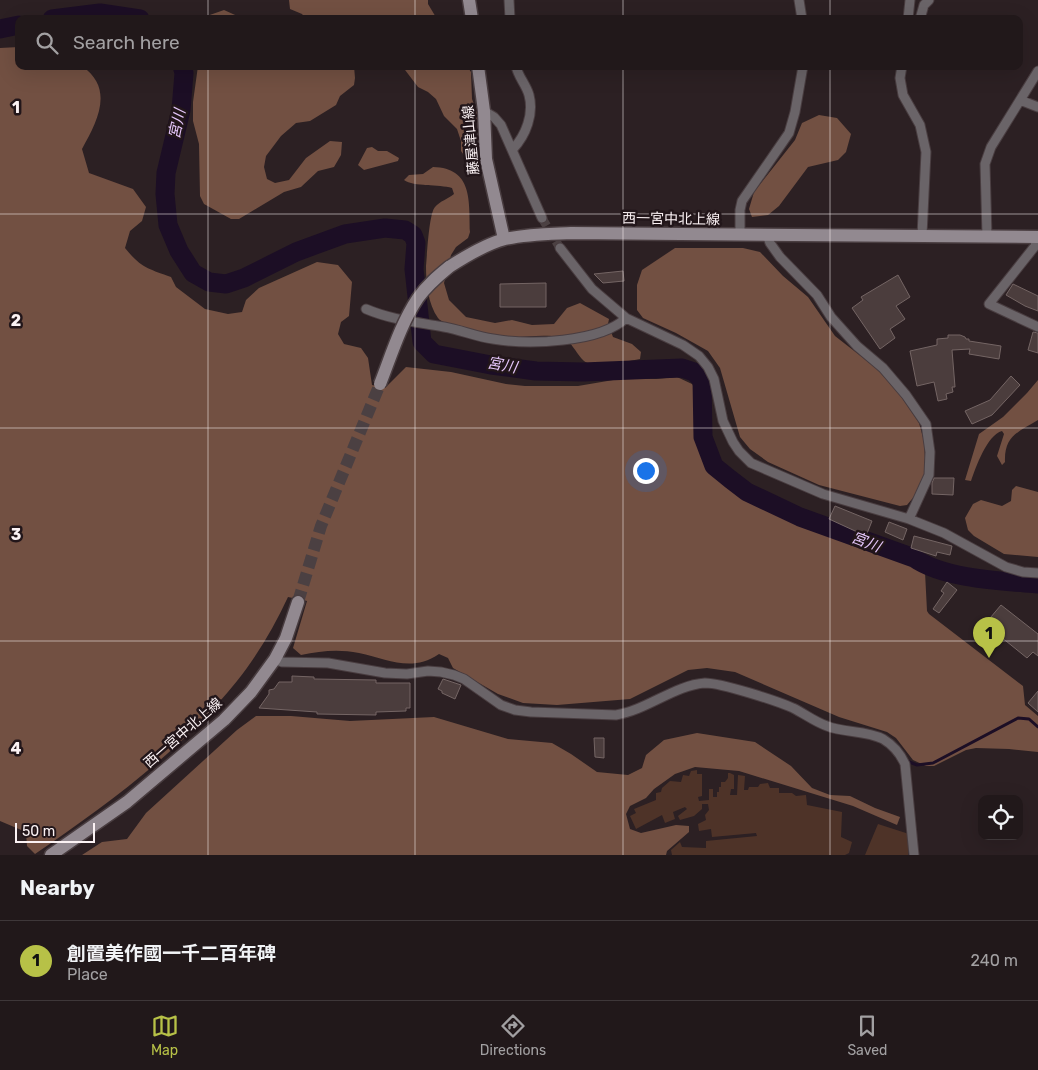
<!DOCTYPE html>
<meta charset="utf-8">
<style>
:root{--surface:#21181a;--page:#2d2527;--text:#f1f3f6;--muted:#a2a0a2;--line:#3e3739;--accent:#b7c147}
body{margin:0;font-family:Rubik,"Noto Sans JP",sans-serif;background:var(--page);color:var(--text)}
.controls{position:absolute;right:15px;bottom:15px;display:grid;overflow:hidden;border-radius:10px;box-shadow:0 5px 20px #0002}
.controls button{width:45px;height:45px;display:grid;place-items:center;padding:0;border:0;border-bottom:1px solid var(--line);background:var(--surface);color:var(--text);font:25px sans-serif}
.scale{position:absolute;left:15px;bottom:12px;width:80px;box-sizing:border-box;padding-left:5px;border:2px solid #fbf2f4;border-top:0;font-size:14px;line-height:18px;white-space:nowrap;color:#fbf2f4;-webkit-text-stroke:4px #22161a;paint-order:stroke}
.you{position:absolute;left:645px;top:470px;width:18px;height:18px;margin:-12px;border:4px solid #fff;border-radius:50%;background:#1a73e8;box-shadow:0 0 0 8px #1a73e833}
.badge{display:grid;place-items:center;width:32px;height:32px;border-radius:50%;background:var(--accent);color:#111;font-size:16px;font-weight:700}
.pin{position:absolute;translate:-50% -41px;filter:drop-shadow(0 1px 2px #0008)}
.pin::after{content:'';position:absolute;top:26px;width:18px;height:15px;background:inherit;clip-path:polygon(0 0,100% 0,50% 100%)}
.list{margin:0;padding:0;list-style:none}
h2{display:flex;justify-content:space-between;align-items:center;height:65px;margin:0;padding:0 20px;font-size:21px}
h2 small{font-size:16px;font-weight:400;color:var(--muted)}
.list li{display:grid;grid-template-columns:32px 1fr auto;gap:15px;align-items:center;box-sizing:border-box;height:80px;padding:0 20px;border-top:1px solid var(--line)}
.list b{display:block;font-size:19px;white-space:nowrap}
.list p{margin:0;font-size:16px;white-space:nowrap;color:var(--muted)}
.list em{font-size:16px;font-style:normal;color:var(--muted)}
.icon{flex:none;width:28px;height:28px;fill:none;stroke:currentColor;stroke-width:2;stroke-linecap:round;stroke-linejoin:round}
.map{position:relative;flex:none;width:1038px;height:855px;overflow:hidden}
.search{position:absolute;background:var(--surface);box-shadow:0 5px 20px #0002;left:15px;right:15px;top:15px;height:55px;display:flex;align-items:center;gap:12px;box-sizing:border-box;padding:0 18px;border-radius:10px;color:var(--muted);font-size:19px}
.sheet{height:145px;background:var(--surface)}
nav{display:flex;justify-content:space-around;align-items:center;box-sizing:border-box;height:70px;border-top:1px solid var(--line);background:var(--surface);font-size:14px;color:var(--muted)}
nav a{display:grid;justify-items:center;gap:2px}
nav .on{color:var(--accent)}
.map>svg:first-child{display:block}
</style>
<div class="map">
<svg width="1038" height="855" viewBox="0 0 1038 855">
<rect width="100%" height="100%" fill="#2c2023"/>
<path fill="#4e3328" d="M697,770V774H702V796L698,797L699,801L709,800V789H713V797H717V792H719V787H721V782H725L728,778V773H730L734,775V789H731L730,795H737L738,775L745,776L744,790H748L749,787H758L760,784L768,783L770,788H779V793H792L796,796L806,795L807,805L842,812L841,837L852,842L849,853L845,855H672L671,850L680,842L682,847L706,848V841L757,836L756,833L712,837L711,829L699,831L698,824L706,820L705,815L709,810L708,804H702V809L694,816L680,820L678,816L687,809L685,807L673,812L675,819L665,823L662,815L636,829L630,816L636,813L634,809L656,800V793L661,792L662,788L670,781L681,782L683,775L689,776L691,771Z
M878,824L909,834L908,855H865Z"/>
<path fill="#725042" d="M289,0H428V4L437,19H306L302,14L290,9Z
M224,10L244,19H202L204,17Z
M19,47V66H82C115,89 97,122 82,149L89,173L133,189L146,207L142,221L130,231L125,248C141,268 149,269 171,277L176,287L205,309L228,314L242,312L246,300L259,288L317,262L338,265L352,282L349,316L341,322L338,334L344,344L361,348L368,358L372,385L385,388L406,367L451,372L506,384L525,386H578L625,378L656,379L677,377L692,384L698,394C698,411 697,428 699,445C701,462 739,493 754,502L850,540L912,561L925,572L927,611L929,614L1023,686L1025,705L1038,716V752L1009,749L976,748L966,750L934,766H926L913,760L896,738L887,732L839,717L735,672L707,668L688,670L630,699L557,705L523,703L498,694L453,668L448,658L439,654C411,673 388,659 359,653C338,649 321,651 301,655L293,648L307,601L288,597C274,627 257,656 237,681C181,751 108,804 35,854L27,846L26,832L0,821V48Z
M198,66H354L355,78L354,85L340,96L336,105L310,121L296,123L281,136L266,156L264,167L267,179L275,183L289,180L306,158L330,141L342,142L341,155L334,167L318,171L301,187L284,192L239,219H231L204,204L200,196L199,144L193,121V102Z
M402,66H467L471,72L472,99L478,115L475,125L474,153L466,158L461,151V141L457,129L444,116L436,99L428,92L418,87Z
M819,115L837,118L851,134L846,152L838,160L808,167L779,206L768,215L752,217L749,209L754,192L795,140L802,123Z
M372,147L378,151H387L399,158L398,161L364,170L358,165L367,148Z
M433,167C473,168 469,201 470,232L468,238L456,247L451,255L444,283L449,300L466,317L495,323L512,320L532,325L554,324L567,308L580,303L609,319L608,324L613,337L632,344L641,352L640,359C626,361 595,370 584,361C576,354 571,339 560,337C544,334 527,337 511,337C498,337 444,327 438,318C428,304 426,283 426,266C427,256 429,213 435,207C440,201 448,199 454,194L452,188C439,184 414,187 404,180L409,175L423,174Z
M675,248H743L760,252L783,276L808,297L835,336L876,368L898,392L919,423L924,441L925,458L924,476L917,493L907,505L900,506L819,485L768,462L750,449L740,437L720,368L708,351L676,333L643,318L637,310V285L642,270Z
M1038,380V420C1018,432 1004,436 1005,462L1002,465L997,456L1004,434L1002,431C987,435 976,467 971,481L965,480L979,434L1003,417L1027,393Z
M1016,486L1038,492V557L1004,554L974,536L968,530L965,518L973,504L981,500L1002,506L1011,501L1012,490Z
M256,716H291L350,721L434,717L508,739L552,743L571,754L597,772L628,775L642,768L646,755L664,740L697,733L755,742L791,766L812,788L830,795L850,796L875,808L900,817L897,825L853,806L739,771L695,767L675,774L654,789L646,798L630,806L626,814L630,829L641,833L676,825L689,826V832L667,851L666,855H82L102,842L127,839L146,813L237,730Z"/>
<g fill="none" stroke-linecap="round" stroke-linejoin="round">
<path stroke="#1c0e25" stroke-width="3" d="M907,761L917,765L933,763L1018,718L1029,719L1038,727"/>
<path stroke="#1c0e25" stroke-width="19" d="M52,19L100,13L140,19
M0,29L19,25
M182,66L184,73L181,110L166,173L165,194L168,225L179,251L193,273L209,282L226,284L244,278L296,252L345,234L385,228L405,230L413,235L416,243L414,269L422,342L434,354L491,365L536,371L583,372L682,368L694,372L702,380L703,437L714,466L730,479L747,492L800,517L914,558C944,579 1002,581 1038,584"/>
</g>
<path fill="#4b3d3d" stroke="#746564" d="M623,271L624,281L603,283L594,274Z
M898,275L910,297L896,306L905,319L890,329L895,338L880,349L852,308L863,300L861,297Z
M546,283V307H500V284Z
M1013,284L1038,296V311L1025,306L1006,295Z
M1033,332L1038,333V353L1028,350Z
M948,335H960L965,337L966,339H969V341L1001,346L999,359L969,354L970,349L952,350L955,387H952L953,392L946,394L947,399L938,401L934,382L917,386L910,351L937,345V339L948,338Z
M1011,376L1020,385L992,415L972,424L965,411L990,400Z
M934,478H954L953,495L932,494V483Z
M835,506L872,521L866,536L829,519Z
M889,522L907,529L903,540L885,532Z
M914,536L952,546L950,555L937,552L936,556L911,548Z
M947,582L957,590L939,613L933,609L944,593L941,591Z
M1001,605L1038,634V656L1033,652L1027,658L985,624Z
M292,676L314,677V679L376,680V683H410V708H406V711L376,712V715L317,714V712L259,708L269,694V690L274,689L279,682H292Z
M443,679L461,685L455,699L442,693V691L438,689Z
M1038,691V712L1028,703Z
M594,738H604V758L595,757Z"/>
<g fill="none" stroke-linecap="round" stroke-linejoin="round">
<path stroke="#4b4042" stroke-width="9" stroke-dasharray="9 4.5" stroke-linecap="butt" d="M542,218L560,248"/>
<path stroke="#4b4042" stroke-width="12" stroke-dasharray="12 6" stroke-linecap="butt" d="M298,602L321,526L380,384"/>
<defs>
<path id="minor" d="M509,0L510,19
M799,0L802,19
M908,19L910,0
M920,19L924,5L929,0
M902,66L900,78L903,95L920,125L926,152L922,235
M1020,100L1038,107
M484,111L494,117L501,125L542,218
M513,149C526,135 534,114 529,95C526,84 518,77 516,66
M740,234V210L742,201L789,133L795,112L803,66
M767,235L770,243L780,257L817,295L831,317L857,346L883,368L906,395L926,424L930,452L929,475L909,519
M987,236L985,164L991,147L1038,71
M1037,237L1035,246L989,304L1038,327
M560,248L592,289L626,318L683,345L699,356L708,367L714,379L723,421L733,442L739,451L751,463L823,494L909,519L944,533L1006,567L1023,572L1038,573
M366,309C392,320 417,322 444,327C461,330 477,337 493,339C528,345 600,343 626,318
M275,659L282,662L328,663L385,673L407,674L428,671L441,672L454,675L464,679L501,705L515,710L531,712L616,715C647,710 675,685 705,683C722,683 777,701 793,708C805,714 815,722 827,726C844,733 866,730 883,739C893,745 900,753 905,764L914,855"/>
<path id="secondary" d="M469,0L472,19
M478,66L484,111L486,159L504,239
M449,267C466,256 486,244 505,239C527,234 549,234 571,233L1038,237
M51,855L127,802L224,720L251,692L275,659L286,638L298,602"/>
</defs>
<use href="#minor" stroke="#493d40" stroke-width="11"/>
<use href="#secondary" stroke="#493d40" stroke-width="15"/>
<use href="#minor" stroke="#6a6468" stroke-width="9"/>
<use href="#secondary" stroke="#928990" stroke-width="12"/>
<defs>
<path id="secondary-bridge" d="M380,384C391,356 401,323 418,298C427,285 438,276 449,267"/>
</defs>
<use href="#secondary-bridge" stroke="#493d40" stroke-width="15" stroke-linecap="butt"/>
<use href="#secondary-bridge" stroke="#928990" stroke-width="12"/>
</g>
<path fill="none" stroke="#fbf2f4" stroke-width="1" stroke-opacity="0.55" d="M208,0V19M415,0V19M623,0V19M830,0V19M208,66V855M415,66V855M623,66V855M830,66V855M0,214H1038M0,428H1038M0,641H1038"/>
<g text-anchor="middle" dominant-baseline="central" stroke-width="5" stroke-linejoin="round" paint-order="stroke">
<g font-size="14" fill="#fbf2f4" stroke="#22161a">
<text transform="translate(471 140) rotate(-95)">藤屋津山線</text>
<text transform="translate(671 219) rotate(1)">西一宮中北上線</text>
<text transform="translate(183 733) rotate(-41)">西一宮中北上線</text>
</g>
<g font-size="15" font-style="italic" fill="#e6c7fc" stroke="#22161a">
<text transform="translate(177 124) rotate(-78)">宮川</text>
<text transform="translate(502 365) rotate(10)">宮川</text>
<text transform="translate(866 542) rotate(21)">宮川</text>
</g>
</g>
<g font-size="16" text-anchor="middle" font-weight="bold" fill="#fbf2f4" stroke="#22161a" stroke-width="5" stroke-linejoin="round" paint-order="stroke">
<text x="16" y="113">1</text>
<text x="16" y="326">2</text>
<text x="16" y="540">3</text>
<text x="16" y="754">4</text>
</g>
</svg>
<div class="controls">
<button><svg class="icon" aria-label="locate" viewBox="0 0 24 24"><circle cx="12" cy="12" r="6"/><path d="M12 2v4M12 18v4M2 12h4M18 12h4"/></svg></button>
</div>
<div class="scale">50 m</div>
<div class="you"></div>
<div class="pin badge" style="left:989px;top:658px">1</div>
<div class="search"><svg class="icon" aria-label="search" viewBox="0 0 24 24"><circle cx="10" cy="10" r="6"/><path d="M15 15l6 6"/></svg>Search here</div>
</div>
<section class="sheet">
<h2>Nearby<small></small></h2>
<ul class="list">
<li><span class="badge">1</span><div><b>創置美作國一千二百年碑</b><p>Place</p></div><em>240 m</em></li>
</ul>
</section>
<nav>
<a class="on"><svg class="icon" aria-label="map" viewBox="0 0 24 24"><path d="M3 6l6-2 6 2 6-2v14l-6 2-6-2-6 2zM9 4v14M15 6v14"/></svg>Map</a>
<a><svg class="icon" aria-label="directions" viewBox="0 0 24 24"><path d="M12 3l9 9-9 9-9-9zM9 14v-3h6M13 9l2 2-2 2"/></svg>Directions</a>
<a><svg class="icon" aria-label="saved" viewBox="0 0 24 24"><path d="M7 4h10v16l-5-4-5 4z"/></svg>Saved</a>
</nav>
